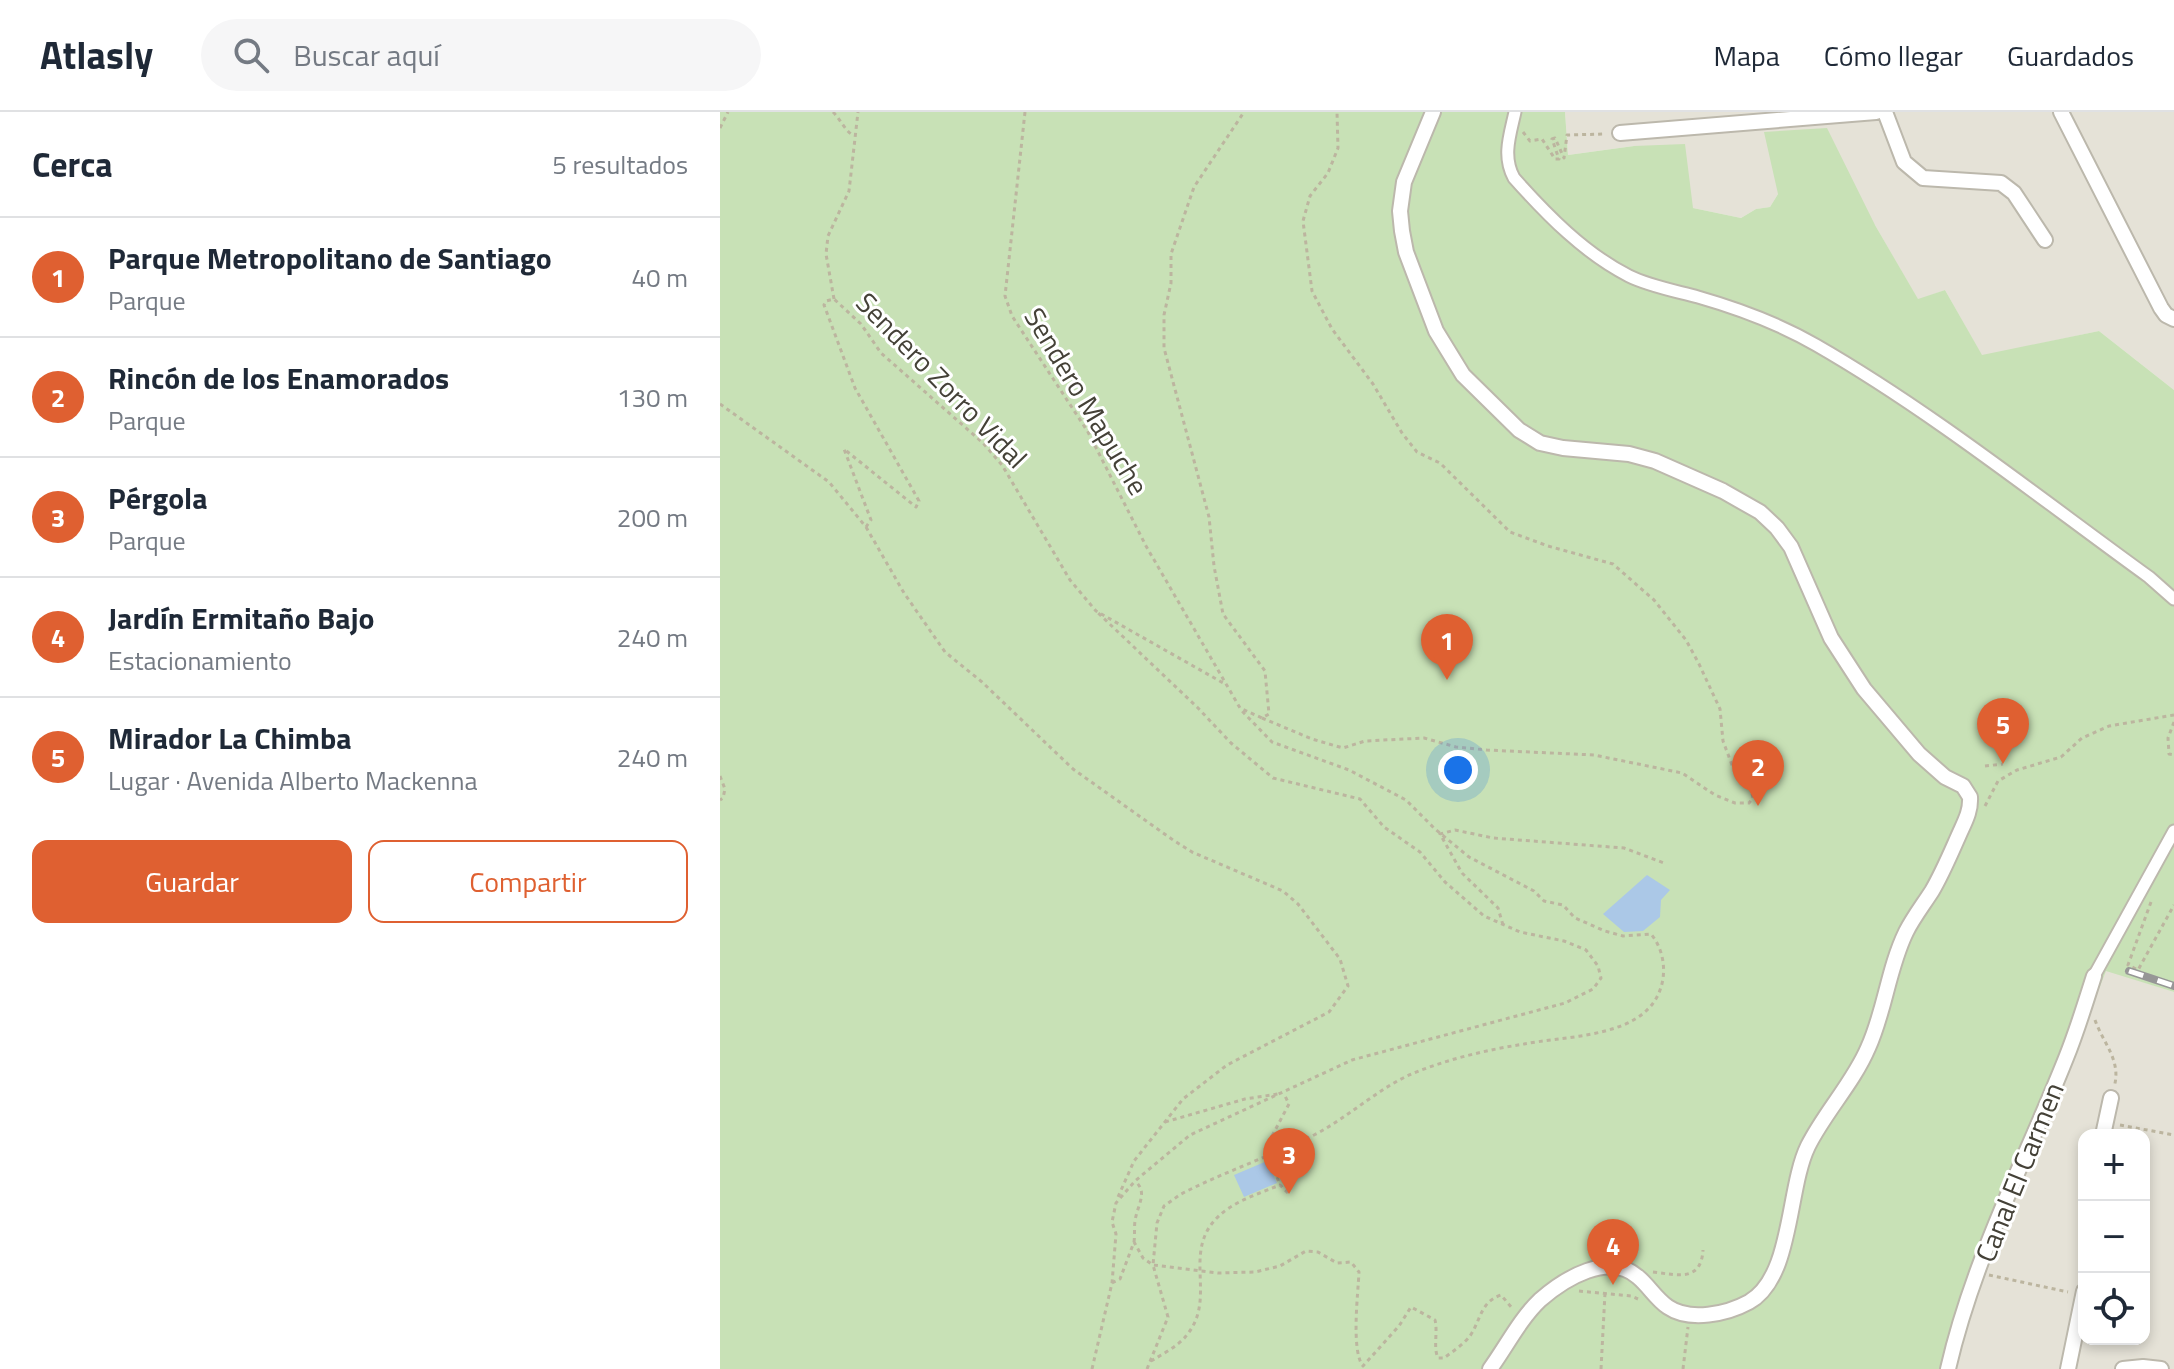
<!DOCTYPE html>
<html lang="es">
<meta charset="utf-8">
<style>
:root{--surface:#fff;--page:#f6f6f7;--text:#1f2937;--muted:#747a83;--line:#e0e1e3;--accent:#df6031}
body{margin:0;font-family:"Titillium Web",sans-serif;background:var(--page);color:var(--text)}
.controls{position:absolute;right:24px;bottom:24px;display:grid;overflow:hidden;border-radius:16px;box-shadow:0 4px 12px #0003}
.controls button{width:72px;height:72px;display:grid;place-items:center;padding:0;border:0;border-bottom:2px solid var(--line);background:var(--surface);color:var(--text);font:40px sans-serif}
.you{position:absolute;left:738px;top:658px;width:28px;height:28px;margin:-20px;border:6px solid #fff;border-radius:50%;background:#1a73e8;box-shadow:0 0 0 12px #1a73e833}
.badge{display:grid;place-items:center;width:52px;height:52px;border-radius:50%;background:var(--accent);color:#fff;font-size:26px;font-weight:700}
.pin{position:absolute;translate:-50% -66px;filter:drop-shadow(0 2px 4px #0008)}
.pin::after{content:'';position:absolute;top:42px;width:28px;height:24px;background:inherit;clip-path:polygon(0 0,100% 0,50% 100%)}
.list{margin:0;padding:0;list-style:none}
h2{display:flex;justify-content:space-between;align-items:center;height:104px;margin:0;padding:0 32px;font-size:34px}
h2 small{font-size:26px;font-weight:400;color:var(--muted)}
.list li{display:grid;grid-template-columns:52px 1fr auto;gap:24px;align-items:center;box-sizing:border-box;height:120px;padding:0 32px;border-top:2px solid var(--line)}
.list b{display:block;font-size:30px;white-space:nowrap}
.list p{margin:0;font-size:26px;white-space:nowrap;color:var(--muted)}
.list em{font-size:26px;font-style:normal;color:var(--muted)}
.actions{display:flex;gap:16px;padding:24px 32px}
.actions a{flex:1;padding:18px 0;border:2px solid var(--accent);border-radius:16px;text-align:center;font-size:28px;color:var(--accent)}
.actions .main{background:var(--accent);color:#fff}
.icon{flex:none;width:44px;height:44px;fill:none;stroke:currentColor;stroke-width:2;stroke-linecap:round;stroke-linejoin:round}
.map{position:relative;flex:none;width:1454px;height:1257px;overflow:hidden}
header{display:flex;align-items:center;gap:48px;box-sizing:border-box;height:112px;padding:0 40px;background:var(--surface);border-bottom:2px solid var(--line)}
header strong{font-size:38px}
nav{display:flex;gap:44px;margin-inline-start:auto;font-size:28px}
.search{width:560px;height:72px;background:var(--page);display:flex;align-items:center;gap:20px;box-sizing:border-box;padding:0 28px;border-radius:44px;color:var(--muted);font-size:30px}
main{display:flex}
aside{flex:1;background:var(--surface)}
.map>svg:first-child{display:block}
</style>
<header>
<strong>Atlasly</strong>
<div class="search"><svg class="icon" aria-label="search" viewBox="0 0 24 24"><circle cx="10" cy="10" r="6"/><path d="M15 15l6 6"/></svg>Buscar aquí</div>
<nav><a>Mapa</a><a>Cómo llegar</a><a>Guardados</a></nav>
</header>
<main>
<aside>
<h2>Cerca<small>5 resultados</small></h2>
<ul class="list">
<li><span class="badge">1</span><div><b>Parque Metropolitano de Santiago</b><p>Parque</p></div><em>40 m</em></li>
<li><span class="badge">2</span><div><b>Rincón de los Enamorados</b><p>Parque</p></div><em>130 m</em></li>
<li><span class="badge">3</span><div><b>Pérgola</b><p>Parque</p></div><em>200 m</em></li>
<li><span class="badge">4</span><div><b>Jardín Ermitaño Bajo</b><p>Estacionamiento</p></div><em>240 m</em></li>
<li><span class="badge">5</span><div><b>Mirador La Chimba</b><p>Lugar · Avenida Alberto Mackenna</p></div><em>240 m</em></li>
</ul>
<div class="actions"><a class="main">Guardar</a><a>Compartir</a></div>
</aside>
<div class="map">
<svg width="1454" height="1257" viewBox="0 0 1454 1257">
<rect width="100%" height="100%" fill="#f2f0e8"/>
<path fill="#e5e2d7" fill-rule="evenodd" d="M845,0H1454V278L1379,219L1262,244L1225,178L1198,188L1155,113L1058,82L1050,95L1036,97L1021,106L973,96L914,34L848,43Z
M1386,858L1454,880V1257H1233L1245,1211L1295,1077L1338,979ZM1364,1023H1424V1227H1364Z"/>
<path fill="#c8e1b6" d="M0,0H845L848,43L914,34L965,32L973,96L1021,106L1036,97L1050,95L1058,82L1044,20L1107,16L1155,113L1198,187L1225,178L1262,243L1379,219L1454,278V880L1386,859L1324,1018L1295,1077L1275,1139L1245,1211L1233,1257H0Z"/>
<path fill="#abc8e7" d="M927,763L950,778L941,788L940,805L923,819L904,820L883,802Z
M547,1049L557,1071L524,1085L514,1063Z"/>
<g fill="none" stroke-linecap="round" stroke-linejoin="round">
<defs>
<path id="pedestrian" d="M795,0C790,23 782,44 794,66C827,103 864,141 909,164C929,174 956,179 978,185C1020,197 1058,211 1096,233C1211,299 1321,387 1429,465L1454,487
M1374,864L1454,719"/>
<path id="minor" d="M713,0L684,70L680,99L682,119L686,140L716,219L743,263L799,318L820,331L843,336L909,342L935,349L1003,379L1040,400L1057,416L1071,435L1111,526L1144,577L1199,642L1225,665L1243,674L1250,685C1251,700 1244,711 1238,725C1230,743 1222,762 1212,779C1203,793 1193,806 1186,820C1168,857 1165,899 1148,936C1133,971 1105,1000 1088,1034C1067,1077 1073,1165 1029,1190C1007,1202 970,1210 948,1195C936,1187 929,1174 918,1165C889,1139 844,1167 820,1188C800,1207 786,1235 770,1257
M1165,0L1184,50L1203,66L1281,71L1294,81L1325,128
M1341,0L1441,196L1446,203L1454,207
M900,21L1156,0
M1383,1023L1391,986
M1228,1257C1253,1148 1305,1049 1346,946C1357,919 1365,892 1374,864
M1348,1257L1364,1179
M1403,1257L1423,1255L1441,1257"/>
</defs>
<use href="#pedestrian" stroke="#bcb8ac" stroke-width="15"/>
<use href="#minor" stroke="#bcb8ac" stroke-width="18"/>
<path stroke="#bcb59f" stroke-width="3" stroke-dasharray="4 4" stroke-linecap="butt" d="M113,0C121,8 125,19 134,24
M305,0L285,184L292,204L368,320L426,434L520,596L542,606L549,602L545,559L503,502L494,454L489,405L444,236V203L451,171V142L474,75L524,0
M0,16L8,0
M803,20L810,29L822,27L835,47H839L832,27L835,26L844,46L847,23L885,22
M114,187L106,142L108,124L129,79L138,0
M0,292L109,370L146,415L151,408L124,337L196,395L199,389L135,276L104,193L106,189L114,187L141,212L161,241L263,331L282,353L350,468L376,499L505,572
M146,415L184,481L225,540L262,570L353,657L453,728L472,740L563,779L578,792L620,847L628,874L609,900L507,953L463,987L414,1049L398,1085
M542,606L592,627L623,636L645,629L704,626L736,635L767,638L874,643L962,661L995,683L1015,691H1029L1033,686L1030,672L1012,653L1003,629L1000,597L979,552L966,528L934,488L893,452L828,434L790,420L720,351L697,340L682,321L653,272L612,217L592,179L583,109L590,84L608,61L618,36L617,0
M1454,610L1448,626L1449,642L1454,643
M1265,654L1283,652
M0,664L5,677L3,686L0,688
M1265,694L1278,669L1297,658L1341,645L1362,626L1389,614L1454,603
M1431,790L1408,853L1418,858L1454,793
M783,813L778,796L742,761L720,722L735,718L773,726L904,736L944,751
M1375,908C1383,931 1402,949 1394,975
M445,1010L525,987L558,982
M1400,1013L1454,1023
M557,1039L552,1024L569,992L564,982
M548,1043L560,1073
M414,1130C415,1123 414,1116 415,1109C417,1094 428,1081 416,1070
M933,1160C958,1163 981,1170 983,1138
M1269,1163L1348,1180
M392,1171L400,1167L414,1130L423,1146L433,1153L498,1161L535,1160L560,1154L586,1139L598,1140L617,1151L631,1150L639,1160C638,1182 631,1239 643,1254L679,1214L691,1195L715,1208C718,1220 713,1235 718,1246H724C732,1240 744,1232 750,1224C761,1208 760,1190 781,1183L792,1196
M859,1179L911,1184L918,1187
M431,1249C443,1242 458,1234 466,1224C501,1183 454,1133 509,1096C524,1086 543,1080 560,1073L568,1081
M372,1257L392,1171L396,1122L392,1110L396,1091L415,1069L470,1023L632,948L845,891L873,877L881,866L878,854L866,838L844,829L800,820L764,804L725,770L700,740L664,715L640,687L553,666L511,631L478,596L376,499
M427,1257L448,1205L433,1153L437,1111L444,1094L461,1082C504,1060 551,1044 594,1023C627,1006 654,980 687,964C723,948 766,938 804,932C841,925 898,925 926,899C948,879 949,844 931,822L903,824L885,819L855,806L843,793L824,789L814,779L749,745L715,717L686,688L629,658L552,630L522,599
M881,1257L885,1181
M963,1257L968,1215"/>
<use href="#pedestrian" stroke="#fff" stroke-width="11"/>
<use href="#minor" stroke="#fff" stroke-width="14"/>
<defs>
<path id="rail" d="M1409,859L1454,874"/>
</defs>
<use href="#rail" stroke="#969696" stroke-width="8"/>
<use href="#rail" stroke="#fff" stroke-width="5" stroke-dasharray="15" stroke-linecap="butt"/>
</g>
<g text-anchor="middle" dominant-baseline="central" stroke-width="6" stroke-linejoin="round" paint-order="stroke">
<g font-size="28" fill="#444137" stroke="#fff">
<text transform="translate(222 268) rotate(46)">Sendero Zorro Vidal</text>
<text transform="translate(367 289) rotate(59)">Sendero Mapuche</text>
<text transform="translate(1299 1060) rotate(-68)">Canal El Carmen</text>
</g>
</g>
</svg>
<div class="controls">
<button>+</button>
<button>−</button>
<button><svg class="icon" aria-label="locate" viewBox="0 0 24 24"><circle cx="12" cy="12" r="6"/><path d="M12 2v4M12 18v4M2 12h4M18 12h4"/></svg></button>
</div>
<div class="you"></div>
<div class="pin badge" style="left:727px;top:568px">1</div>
<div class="pin badge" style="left:1038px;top:694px">2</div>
<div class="pin badge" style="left:569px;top:1082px">3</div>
<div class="pin badge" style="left:893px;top:1173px">4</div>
<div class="pin badge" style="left:1283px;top:652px">5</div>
</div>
</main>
